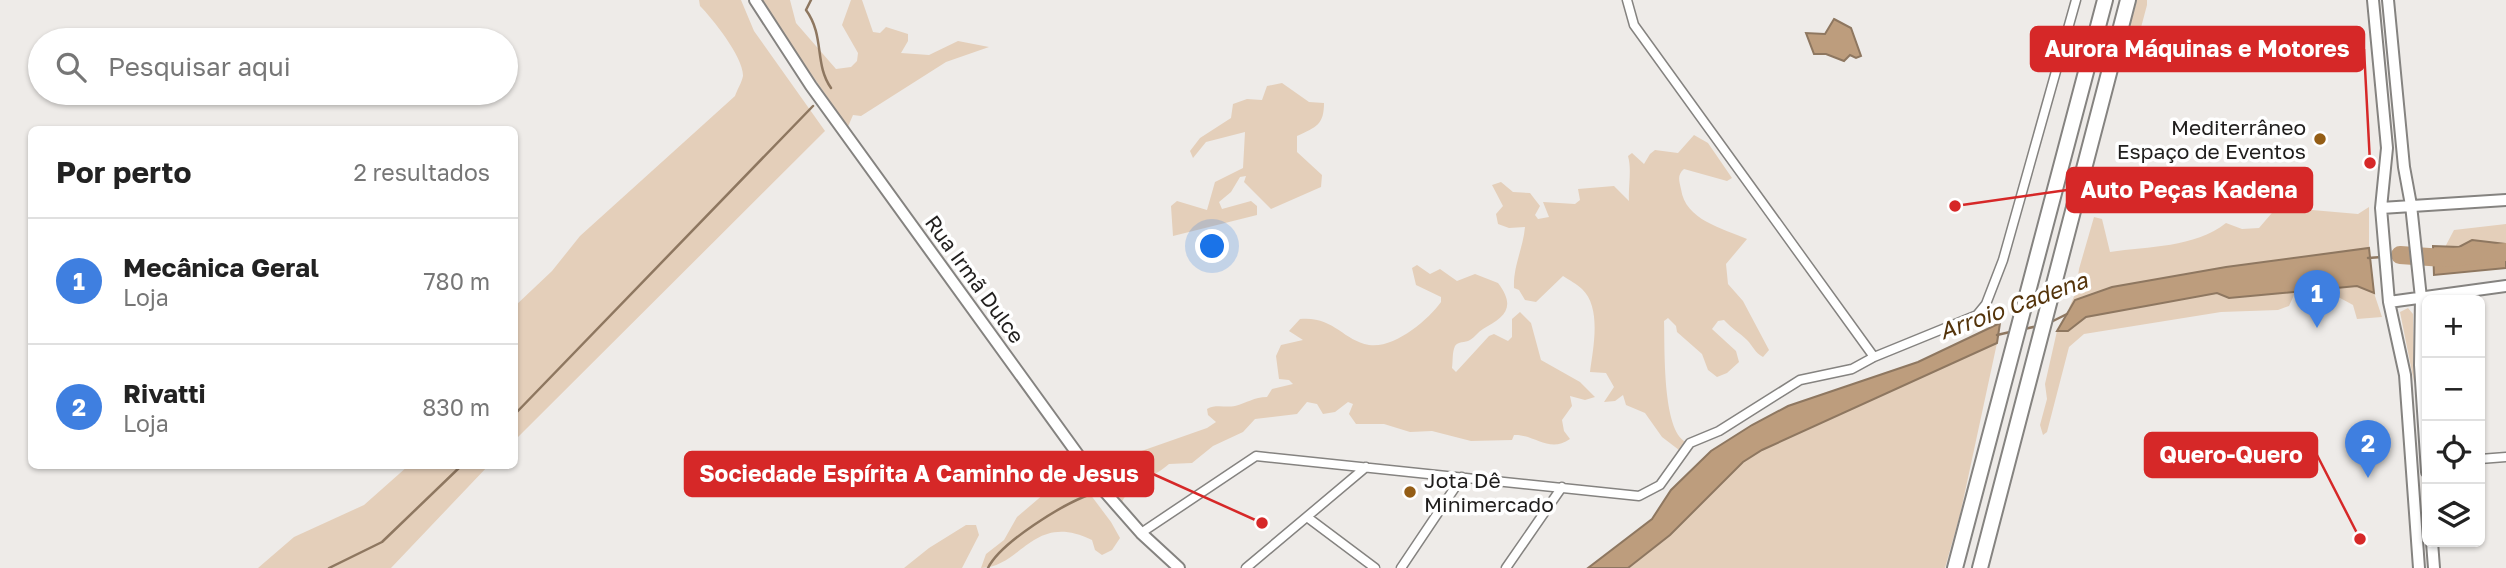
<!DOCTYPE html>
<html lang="pt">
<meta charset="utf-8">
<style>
:root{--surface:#fff;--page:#f2f2f2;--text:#222;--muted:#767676;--line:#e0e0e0;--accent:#945d15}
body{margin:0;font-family:"Golos Text",sans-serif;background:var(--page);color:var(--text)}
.controls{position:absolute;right:21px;bottom:21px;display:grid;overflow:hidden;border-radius:10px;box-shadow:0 2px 5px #0004}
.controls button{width:63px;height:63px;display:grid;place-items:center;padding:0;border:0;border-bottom:2px solid var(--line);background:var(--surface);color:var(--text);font:35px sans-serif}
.you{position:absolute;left:1213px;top:247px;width:24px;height:24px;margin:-18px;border:5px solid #fff;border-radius:50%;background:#1a73e8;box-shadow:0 0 0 10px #1a73e833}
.badge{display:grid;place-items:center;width:46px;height:46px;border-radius:50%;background:var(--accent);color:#fff;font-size:23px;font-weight:700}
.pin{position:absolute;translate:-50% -58px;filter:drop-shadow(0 2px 4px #0008)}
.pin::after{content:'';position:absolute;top:37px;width:24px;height:21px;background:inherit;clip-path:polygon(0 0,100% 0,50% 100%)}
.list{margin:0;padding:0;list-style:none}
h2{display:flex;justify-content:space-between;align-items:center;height:91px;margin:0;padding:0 28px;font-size:30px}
h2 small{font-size:23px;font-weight:400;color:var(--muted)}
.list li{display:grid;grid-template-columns:46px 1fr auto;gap:21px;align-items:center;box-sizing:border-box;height:126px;padding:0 28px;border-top:2px solid var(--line)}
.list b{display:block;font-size:26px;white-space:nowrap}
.list p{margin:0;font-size:23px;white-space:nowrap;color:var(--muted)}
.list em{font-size:23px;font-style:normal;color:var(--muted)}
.icon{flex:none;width:38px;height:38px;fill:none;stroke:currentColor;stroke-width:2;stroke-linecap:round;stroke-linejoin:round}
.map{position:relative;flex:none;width:2506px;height:568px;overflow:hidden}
.search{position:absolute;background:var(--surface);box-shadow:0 2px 5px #0004;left:28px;top:28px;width:490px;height:77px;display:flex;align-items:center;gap:18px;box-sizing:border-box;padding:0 24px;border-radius:38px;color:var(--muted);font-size:26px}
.panel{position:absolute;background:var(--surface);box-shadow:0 2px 5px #0004;left:28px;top:126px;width:490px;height:343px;border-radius:10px}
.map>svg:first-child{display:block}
</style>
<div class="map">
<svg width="2506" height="568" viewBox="0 0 2506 568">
<rect width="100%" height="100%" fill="#eeebe8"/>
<path fill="#e4cfba" d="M699,0H741L754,31L825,131L515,440V306L552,271L580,236L735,96C737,90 742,82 743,76C744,58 712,18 700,6Z
M762,0H790L796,23L836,69L851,67L857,61L858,53L842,25L851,0H862L873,32L880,33L886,27L908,34V41L901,53L929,55L958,41L989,47L946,62L861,116L853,115L847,129C822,84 787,45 762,0Z
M2137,0H2147V5L2139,35L2124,48Z
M1282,83L1309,102L1324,103C1324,125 1316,127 1297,136V152L1322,175L1321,187L1271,209L1244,182L1246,176L1240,177L1231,192L1219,202L1222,209L1251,201L1257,206V215L1173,236L1171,206L1177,201L1207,210L1215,182L1243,168L1245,132L1206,142L1193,158L1190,151L1200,138L1231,118L1233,104L1247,99L1262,100L1267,86Z
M1694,135L1708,143L1732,178L1727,181L1684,169C1677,175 1679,180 1681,189C1685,220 1722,228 1747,239L1726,264L1728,284L1743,301L1769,350L1763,357C1755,353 1753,346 1747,340C1740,333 1731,328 1724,320L1718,321L1712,329L1736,351L1739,362L1727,373L1717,377L1708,370L1702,354L1677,332L1676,326L1668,318L1664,321C1665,347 1662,431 1686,442L1679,450L1662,437L1645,413L1626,405L1623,395L1615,401L1604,402L1614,387L1606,373L1590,372C1593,348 1602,308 1582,289C1577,284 1569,280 1563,276L1536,302L1525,300L1519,290L1514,288C1513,266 1523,249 1525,227L1509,228L1498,224L1496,214L1503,206L1492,185L1501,182L1513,192L1530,193L1540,206L1535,215L1538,219L1549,217L1543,202L1575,204L1580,200L1578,189L1614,186L1629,201C1628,186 1632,170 1628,156L1632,153L1644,164L1650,154L1655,150L1678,153Z
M2277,207L2358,214L2369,207V248L2226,267L2112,287L2069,308L2076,292L2079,269L2094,217L2102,219L2110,252C2149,246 2194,248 2226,223L2242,229L2259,228Z
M2506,224V244L2472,240L2459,247L2444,249L2454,230Z
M1417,265L1430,274L1440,269L1457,281L1475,274L1498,283C1517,308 1504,317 1483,329C1478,332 1475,337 1470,340C1465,343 1458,341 1455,346C1452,352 1453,362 1452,368L1456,372L1489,336L1494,334L1508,341L1512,337V319L1520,312L1531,323L1541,360L1580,382L1595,397L1585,400L1570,396L1572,406L1562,420L1564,431L1570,439C1549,454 1535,434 1514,435L1512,440L1471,441L1432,431L1410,432L1384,424H1356L1349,414L1353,404L1348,402L1335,412L1323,414L1317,404L1307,402L1297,414L1255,419L1243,432L1213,446L1192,463L1169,464C1155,477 1131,483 1122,502L1102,474L1113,461L1207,428L1216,422L1208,415L1207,409C1216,404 1225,408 1235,406C1247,403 1254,397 1267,397L1272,389L1293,384L1289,380L1279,379L1276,356L1281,345L1303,340L1289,331L1300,319C1334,316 1342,340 1369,345C1394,349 1428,320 1441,302V297L1416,285L1412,268Z
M2357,286L2374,293L2382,317L2357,319L2353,305L2329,292L2294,295L2289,306L2278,310L2221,312L2084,334L2069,347L2047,432L2043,435L2040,425L2047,399L2045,384L2057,331H2068L2085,317L2217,293L2229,298Z
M2408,308L2413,314L2414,382L2400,312Z
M1997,343L1960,515L1945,568H1628L1670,535L1743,462L1762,450Z
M1052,458H1063L1111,522L1120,538L1112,550L1102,555L1095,550L1092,540C1033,511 1021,568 981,568L986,554L1004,540L1017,517L1051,488L1056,477L1049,467Z
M408,466H488L391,568H258L294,537L364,505Z
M966,525H976L979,535L962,568H904L929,548Z"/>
<path fill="#bd9d7d" stroke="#8e7760" stroke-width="2" d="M1834,19L1851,28L1861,56L1856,58L1850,55L1844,61L1826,54H1814L1806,33L1825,34Z
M2472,240L2506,244V268L2434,275L2433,246L2459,247Z
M2369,248L2374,293L2357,286L2229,298L2217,293L2086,317L2068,331H2057L2075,300L2112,287L2226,267Z
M2000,323L1997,343L1762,450L1743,462L1670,535L1628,568H1588L1652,519L1671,490L1711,451L1752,425L1788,406L1918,362Z"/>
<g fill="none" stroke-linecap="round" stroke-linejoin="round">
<path stroke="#8e7760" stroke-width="2.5" d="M811,0L806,10C825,36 814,64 831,88
M2389,256L2400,255
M2368,258L2382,257
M2051,322L2067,314
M2024,329L2038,326
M1997,335L2010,332
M514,415L813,106
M329,568L382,542L461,466
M988,568C1001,542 1063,504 1091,494"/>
<path stroke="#bd9d7d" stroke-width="18" d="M2400,255L2444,258L2506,252"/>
<defs>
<path id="street" d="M1627,0L1634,25L1874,357
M2480,459L2506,457
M1307,517L1375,568
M1141,533L1256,456L1639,496L1660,485L1690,443L1719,431L1800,380L1852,369L1874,357L1977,315L1986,304L2003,260L2076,0
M1246,568L1366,467
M1401,568L1462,477
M1506,568L1562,487"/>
<path id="secondary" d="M755,0L811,86L1105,492L1141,533L1179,568
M2373,0L2387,148L2381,208L2389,302L2405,375L2419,568
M2388,0L2404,167L2411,205L2421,298L2420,365L2427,472
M2381,208L2506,200
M2389,302L2506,286
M2432,542L2434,568"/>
<path id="highway" d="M1955,568L2105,0
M1980,568L2128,0"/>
</defs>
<use href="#street" stroke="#858380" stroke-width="11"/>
<use href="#secondary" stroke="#858380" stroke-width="14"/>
<use href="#highway" stroke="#858380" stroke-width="18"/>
<use href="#street" stroke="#fff" stroke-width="8"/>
<use href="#secondary" stroke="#fff" stroke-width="10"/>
<use href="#highway" stroke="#fff" stroke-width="14"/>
</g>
<g fill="#945d15" stroke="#fff" stroke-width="2.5">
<circle cx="2320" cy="139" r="7"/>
<circle cx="1410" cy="492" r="7"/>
</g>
<g text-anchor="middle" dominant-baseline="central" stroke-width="7" stroke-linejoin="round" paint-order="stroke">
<g font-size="21" fill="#201e1d" stroke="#fff" text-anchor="end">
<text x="2306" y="127">Mediterrâneo<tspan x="2306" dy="24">Espaço de Eventos</tspan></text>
<text x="1424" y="480" text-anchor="start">Jota Dê<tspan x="1424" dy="24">Minimercado</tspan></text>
</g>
<g font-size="21" fill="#201e1d" stroke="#fff">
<text transform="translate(975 279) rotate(54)">Rua Irmã Dulce</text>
</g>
<g font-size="23" font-style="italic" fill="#54340b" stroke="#fff">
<text transform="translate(2013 305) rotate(-20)">Arroio Cadena</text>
</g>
</g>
<path fill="none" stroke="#d62828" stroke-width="2.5" d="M2370 163L2364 49M1955 206L2067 190M2360 539L2317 455M1262 523L1153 474"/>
<g fill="#d62828" stroke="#fff" stroke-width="2.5">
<circle cx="2370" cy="163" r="7"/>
<circle cx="1955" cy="206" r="7"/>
<circle cx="2360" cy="539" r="7"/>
<circle cx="1262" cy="523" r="7"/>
</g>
<g fill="#d62828" stroke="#d62828" stroke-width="2.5">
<rect x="2031" y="27" width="333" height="44" rx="7"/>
<rect x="2067" y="168" width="245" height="44" rx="7"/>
<rect x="2145" y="433" width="172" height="44" rx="7"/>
<rect x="685" y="452" width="468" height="44" rx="7"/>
</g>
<g font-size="23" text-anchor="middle" font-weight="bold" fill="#fff">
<text x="2197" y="57">Aurora Máquinas e Motores</text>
<text x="2189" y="198">Auto Peças Kadena</text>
<text x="2231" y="463">Quero-Quero</text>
<text x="919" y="482">Sociedade Espírita A Caminho de Jesus</text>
</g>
</svg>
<div class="controls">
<button>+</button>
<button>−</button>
<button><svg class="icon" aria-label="locate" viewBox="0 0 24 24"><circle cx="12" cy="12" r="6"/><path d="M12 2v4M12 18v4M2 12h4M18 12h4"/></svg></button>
<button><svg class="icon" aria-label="layers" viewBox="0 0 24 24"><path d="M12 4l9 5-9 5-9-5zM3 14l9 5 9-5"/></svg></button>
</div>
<div class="you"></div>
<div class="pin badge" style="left:2317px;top:328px;background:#3f7fe0">1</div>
<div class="pin badge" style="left:2368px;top:478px;background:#3f7fe0">2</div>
<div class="search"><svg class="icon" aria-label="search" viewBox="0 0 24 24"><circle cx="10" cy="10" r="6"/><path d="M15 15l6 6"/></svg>Pesquisar aqui</div>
<section class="panel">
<h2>Por perto<small>2 resultados</small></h2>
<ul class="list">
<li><span class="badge" style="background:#3f7fe0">1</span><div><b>Mecânica Geral</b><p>Loja</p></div><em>780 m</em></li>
<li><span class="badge" style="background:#3f7fe0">2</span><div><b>Rivatti</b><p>Loja</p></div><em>830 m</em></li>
</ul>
</section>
</div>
